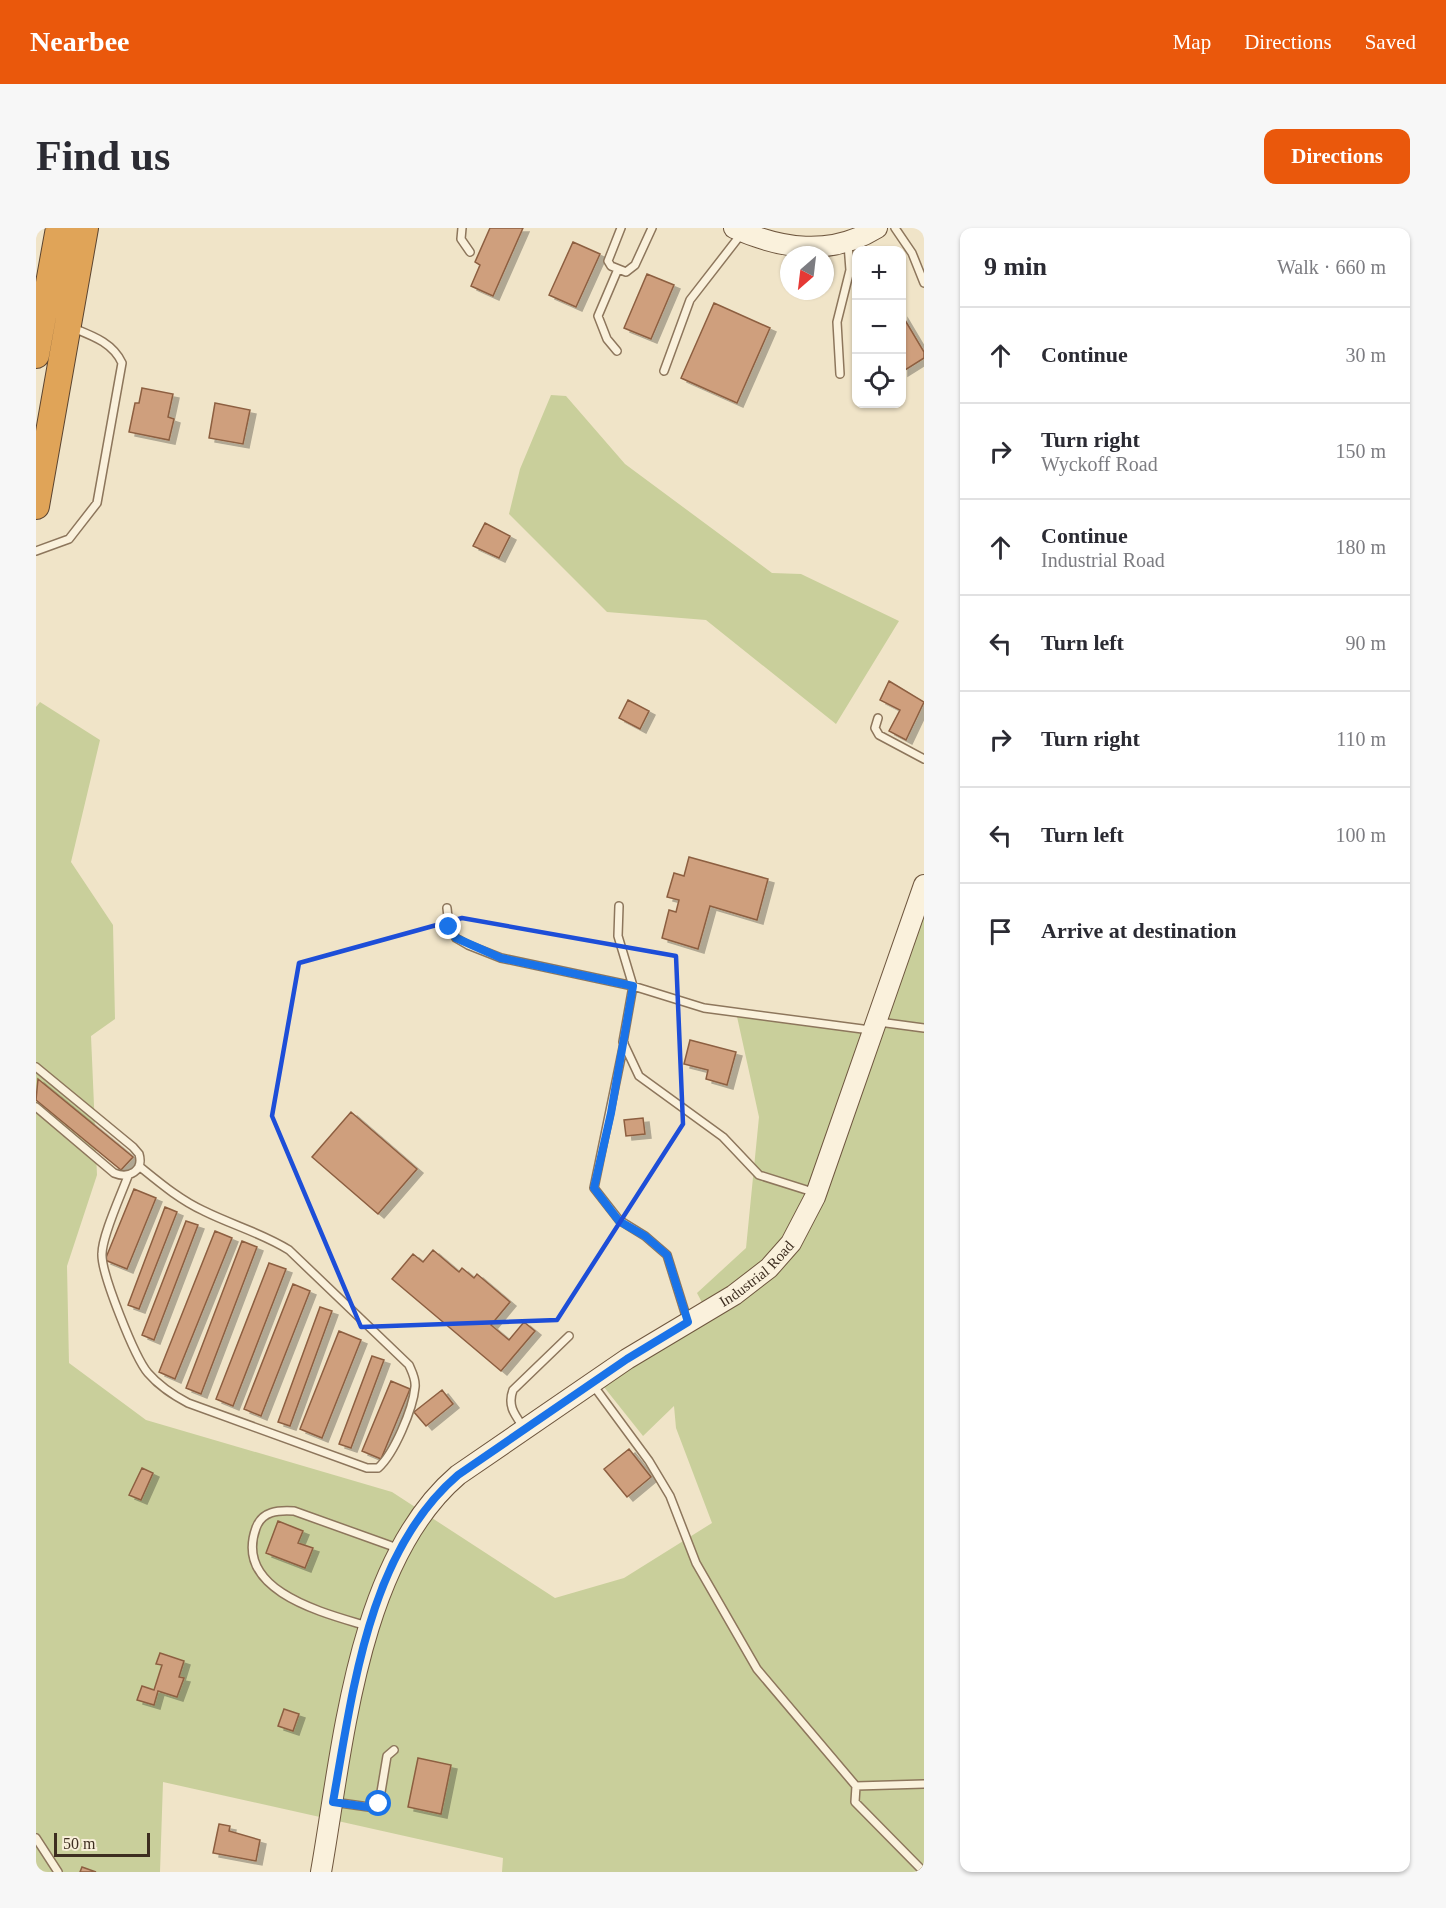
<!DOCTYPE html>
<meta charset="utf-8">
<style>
:root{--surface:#fff;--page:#f7f7f7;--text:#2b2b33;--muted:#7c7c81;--line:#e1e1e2;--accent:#ea580c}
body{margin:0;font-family:Georgia,serif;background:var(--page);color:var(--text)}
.controls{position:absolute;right:18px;top:18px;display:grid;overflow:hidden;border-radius:12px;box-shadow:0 2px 4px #0004}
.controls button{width:54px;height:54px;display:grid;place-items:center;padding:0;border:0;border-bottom:2px solid var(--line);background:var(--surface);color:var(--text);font:30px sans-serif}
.compass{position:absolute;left:744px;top:18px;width:54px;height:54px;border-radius:50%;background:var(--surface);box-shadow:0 2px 4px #0004;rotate:208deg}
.scale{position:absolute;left:18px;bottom:15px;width:96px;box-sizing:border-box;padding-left:6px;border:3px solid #3d2e20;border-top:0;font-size:16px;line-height:21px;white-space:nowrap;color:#3d2e20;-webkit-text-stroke:4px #f7eed8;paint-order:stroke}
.stop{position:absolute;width:18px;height:18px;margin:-14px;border:4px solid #1a73e8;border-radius:50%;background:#fff}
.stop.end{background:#1a73e8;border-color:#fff;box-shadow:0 2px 6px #0008}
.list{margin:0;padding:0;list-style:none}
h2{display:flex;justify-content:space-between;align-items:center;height:78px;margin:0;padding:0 24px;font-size:26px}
h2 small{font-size:20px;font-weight:400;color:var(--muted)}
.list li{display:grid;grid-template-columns:39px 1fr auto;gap:18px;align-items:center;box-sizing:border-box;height:96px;padding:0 24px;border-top:2px solid var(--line)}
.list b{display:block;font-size:22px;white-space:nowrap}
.list p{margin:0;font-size:20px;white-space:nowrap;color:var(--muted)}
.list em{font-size:20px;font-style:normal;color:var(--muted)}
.icon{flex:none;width:33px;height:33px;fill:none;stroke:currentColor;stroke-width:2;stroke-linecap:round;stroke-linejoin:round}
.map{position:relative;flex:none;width:888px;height:1644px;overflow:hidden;border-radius:12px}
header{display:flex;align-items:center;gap:36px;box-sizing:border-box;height:84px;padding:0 30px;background:var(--accent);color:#fff}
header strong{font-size:28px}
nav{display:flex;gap:33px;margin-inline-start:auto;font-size:21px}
.intro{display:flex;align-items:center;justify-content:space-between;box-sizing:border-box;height:144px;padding:0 36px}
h1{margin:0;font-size:42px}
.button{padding:15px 27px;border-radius:12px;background:var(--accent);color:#fff;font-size:21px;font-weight:700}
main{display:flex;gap:36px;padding:0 36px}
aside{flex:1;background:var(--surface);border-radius:12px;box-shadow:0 2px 4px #0004}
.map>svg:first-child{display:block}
</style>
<header>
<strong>Nearbee</strong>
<nav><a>Map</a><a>Directions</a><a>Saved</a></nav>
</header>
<div class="intro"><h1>Find us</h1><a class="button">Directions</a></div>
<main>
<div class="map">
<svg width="888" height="1644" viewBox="0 0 888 1644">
<defs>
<filter id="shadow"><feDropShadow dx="6" dy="4" stdDeviation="0" flood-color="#0004"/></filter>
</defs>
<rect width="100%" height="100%" fill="#f0e4c8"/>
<path fill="#c9cf9b" d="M515,167L530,168L589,236L736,345L765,346L863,393L800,496L670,392L571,384L473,286L484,241Z
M4,474L64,512L35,634L77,697L79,791L55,808L61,947L31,1038L33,1135L110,1192L356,1264L519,1370L588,1350L676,1295L640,1200L638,1178L607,1208L564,1154L673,1088L661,1065L710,1020L723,889L700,784L837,803L888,657V1644H466L467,1630L127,1554L124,1644H0V479Z"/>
<path fill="#cf9f7d" stroke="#8d5f41" stroke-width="1.5" filter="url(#shadow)" d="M454,0H487L457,68L435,58L444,37L439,34Z
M537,14L564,26L540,79L513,67Z
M611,46L638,57L615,111L588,100Z
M678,75L734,100L701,175L645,150Z
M866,87L888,124V130L866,144Z
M106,160L137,166L132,189L138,191L133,212L93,204L99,175H103Z
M179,175L214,182L207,216L173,210Z
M449,295L474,308L463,330L437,318Z
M853,453L888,474L870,512L853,503L864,482L844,472Z
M592,472L613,483L604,501L583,490Z
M653,629L732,651L721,692L674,678L662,721L626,710L633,682L640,684L643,672L631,669L638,645L648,648Z
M654,812L700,824L691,857L670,851L672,842L648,836Z
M2,851L97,929L85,942L0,872Z
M315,884L381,941L342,986L276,929Z
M607,890L609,906L590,908L588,892Z
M98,961L120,970L91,1041L69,1032Z
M129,979L141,984L103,1081L92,1077Z
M150,993L162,997L118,1112L106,1107Z
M179,1003L196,1010L139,1151L123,1144Z
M206,1013L221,1019L165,1166L150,1160Z
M397,1022L423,1044L426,1040L438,1050L441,1046L474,1074L455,1097L473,1112L488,1094L499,1103L465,1143L356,1051L377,1026L387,1034Z
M233,1035L250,1041L197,1178L180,1171Z
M257,1056L274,1063L225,1188L208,1181Z
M284,1079L296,1083L254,1198L242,1194Z
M303,1103L325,1112L286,1210L264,1201Z
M336,1128L348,1132L315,1220L303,1216Z
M355,1153L374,1161L345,1231L326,1223Z
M406,1162L417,1176L390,1198L378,1184Z
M593,1221L615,1249L591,1269L568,1241Z
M106,1240L117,1245L105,1272L93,1267Z
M242,1293L267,1303L262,1315L277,1320L269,1340L230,1325Z
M124,1425L148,1433L143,1449L148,1450L141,1469L122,1463L118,1477L101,1472L106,1458L118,1462L126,1437L120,1436Z
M248,1481L263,1486L257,1503L242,1498Z
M382,1530L415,1537L405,1586L372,1579Z
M183,1596L194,1598L193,1603L224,1612L220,1633L177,1625Z
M46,1639L60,1644H44Z"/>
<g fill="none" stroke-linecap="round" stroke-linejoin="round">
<defs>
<path id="lane" d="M426,0L425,11L434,24
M585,0L572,33L575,38L590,44L599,37L616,0
M859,0L876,25L888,55
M581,123L571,111L562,88L582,41
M628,143L654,72L706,5
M804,146L801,94L814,42L812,16
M0,323L33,311L61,275L86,135C77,115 57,108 37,100
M842,490L839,500L843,507L888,531
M583,678L582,708L597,758L668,780L834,802
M411,680L413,699L420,710L432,717L465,730L597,758L587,814L603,848L687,909L723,947L780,965
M843,794L888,800
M588,815L558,960L583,992L609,1008L631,1027L651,1091
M0,839L97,919L103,926C108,943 93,951 78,945L0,879
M92,948C85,967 66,1008 66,1026C65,1045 99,1130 112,1145C124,1159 137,1167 152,1175L331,1240H342C358,1226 377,1181 379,1159C380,1151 376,1144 373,1137L253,1022C226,1005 196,997 168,983C144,972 124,955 103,938
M557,1157L613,1233L634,1268L660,1335L721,1441L820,1558L819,1574L888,1644
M488,1200C479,1187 471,1178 477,1162L533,1108
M331,1398C288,1385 197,1363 220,1300C226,1283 242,1282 258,1283L364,1321
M820,1558L888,1556
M297,1574L340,1580L343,1576L351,1528L358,1522
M0,1610L22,1644"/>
<g id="secondary">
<path d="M698,0C745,21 794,29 841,0"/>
<path id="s1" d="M285,1644C307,1519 321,1333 422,1247L591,1131L698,1067L733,1040L755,1015L779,969L888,657"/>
</g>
<path id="highway" d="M0,127L23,0
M0,278L49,0"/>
</defs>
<use href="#lane" stroke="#8d765c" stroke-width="10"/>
<use href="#secondary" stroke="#6f573f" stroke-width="22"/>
<use href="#highway" stroke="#5b4430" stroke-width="28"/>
<use href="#lane" stroke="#faf1dc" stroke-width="7"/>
<use href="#secondary" stroke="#faf1dc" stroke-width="20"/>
<use href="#highway" stroke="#e0a458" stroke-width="26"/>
</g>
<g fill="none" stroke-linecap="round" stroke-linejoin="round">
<path stroke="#1a73e8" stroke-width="8" d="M343,1576L339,1580L297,1574C317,1463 332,1324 422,1247L591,1131L652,1094L631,1027L609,1008L583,993L558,960L575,885L597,758L465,730L420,710L413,699"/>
</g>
<path fill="none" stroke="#1d4ed8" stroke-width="4.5" stroke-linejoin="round" d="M426,690L640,728L647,896L521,1092L325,1099L236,888L263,735Z"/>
<g text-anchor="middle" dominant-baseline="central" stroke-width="5" stroke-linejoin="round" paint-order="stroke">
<g font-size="15" fill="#3d2e20" stroke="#f7eed8">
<text stroke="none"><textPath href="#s1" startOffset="789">Industrial Road</textPath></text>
</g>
</g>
</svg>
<div class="controls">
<button>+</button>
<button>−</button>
<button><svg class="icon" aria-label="locate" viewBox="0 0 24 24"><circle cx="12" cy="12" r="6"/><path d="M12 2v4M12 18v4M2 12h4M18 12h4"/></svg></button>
</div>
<svg class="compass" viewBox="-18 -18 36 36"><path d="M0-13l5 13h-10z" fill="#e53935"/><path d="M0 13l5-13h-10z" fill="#7c7c81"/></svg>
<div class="scale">50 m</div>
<div class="stop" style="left:343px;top:1576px"></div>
<div class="stop end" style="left:413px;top:699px"></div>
</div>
<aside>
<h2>9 min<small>Walk · 660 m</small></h2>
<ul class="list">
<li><svg class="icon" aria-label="ahead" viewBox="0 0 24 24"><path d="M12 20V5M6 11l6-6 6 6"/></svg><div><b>Continue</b></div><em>30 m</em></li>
<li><svg class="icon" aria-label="right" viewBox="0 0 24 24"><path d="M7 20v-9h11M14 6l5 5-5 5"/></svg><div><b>Turn right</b><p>Wyckoff Road</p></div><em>150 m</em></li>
<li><svg class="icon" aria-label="ahead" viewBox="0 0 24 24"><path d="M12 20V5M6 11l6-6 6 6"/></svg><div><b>Continue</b><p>Industrial Road</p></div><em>180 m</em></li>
<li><svg class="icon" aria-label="left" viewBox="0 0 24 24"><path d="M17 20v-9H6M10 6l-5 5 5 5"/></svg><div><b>Turn left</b></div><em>90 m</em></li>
<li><svg class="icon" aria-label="right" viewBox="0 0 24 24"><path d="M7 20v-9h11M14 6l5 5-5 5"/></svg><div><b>Turn right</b></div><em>110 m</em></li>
<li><svg class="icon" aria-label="left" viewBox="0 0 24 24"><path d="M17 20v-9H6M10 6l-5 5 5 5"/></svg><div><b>Turn left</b></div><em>100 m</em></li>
<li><svg class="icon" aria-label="arrive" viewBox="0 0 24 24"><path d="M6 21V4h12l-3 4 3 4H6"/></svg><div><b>Arrive at destination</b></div></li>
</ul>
</aside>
</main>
